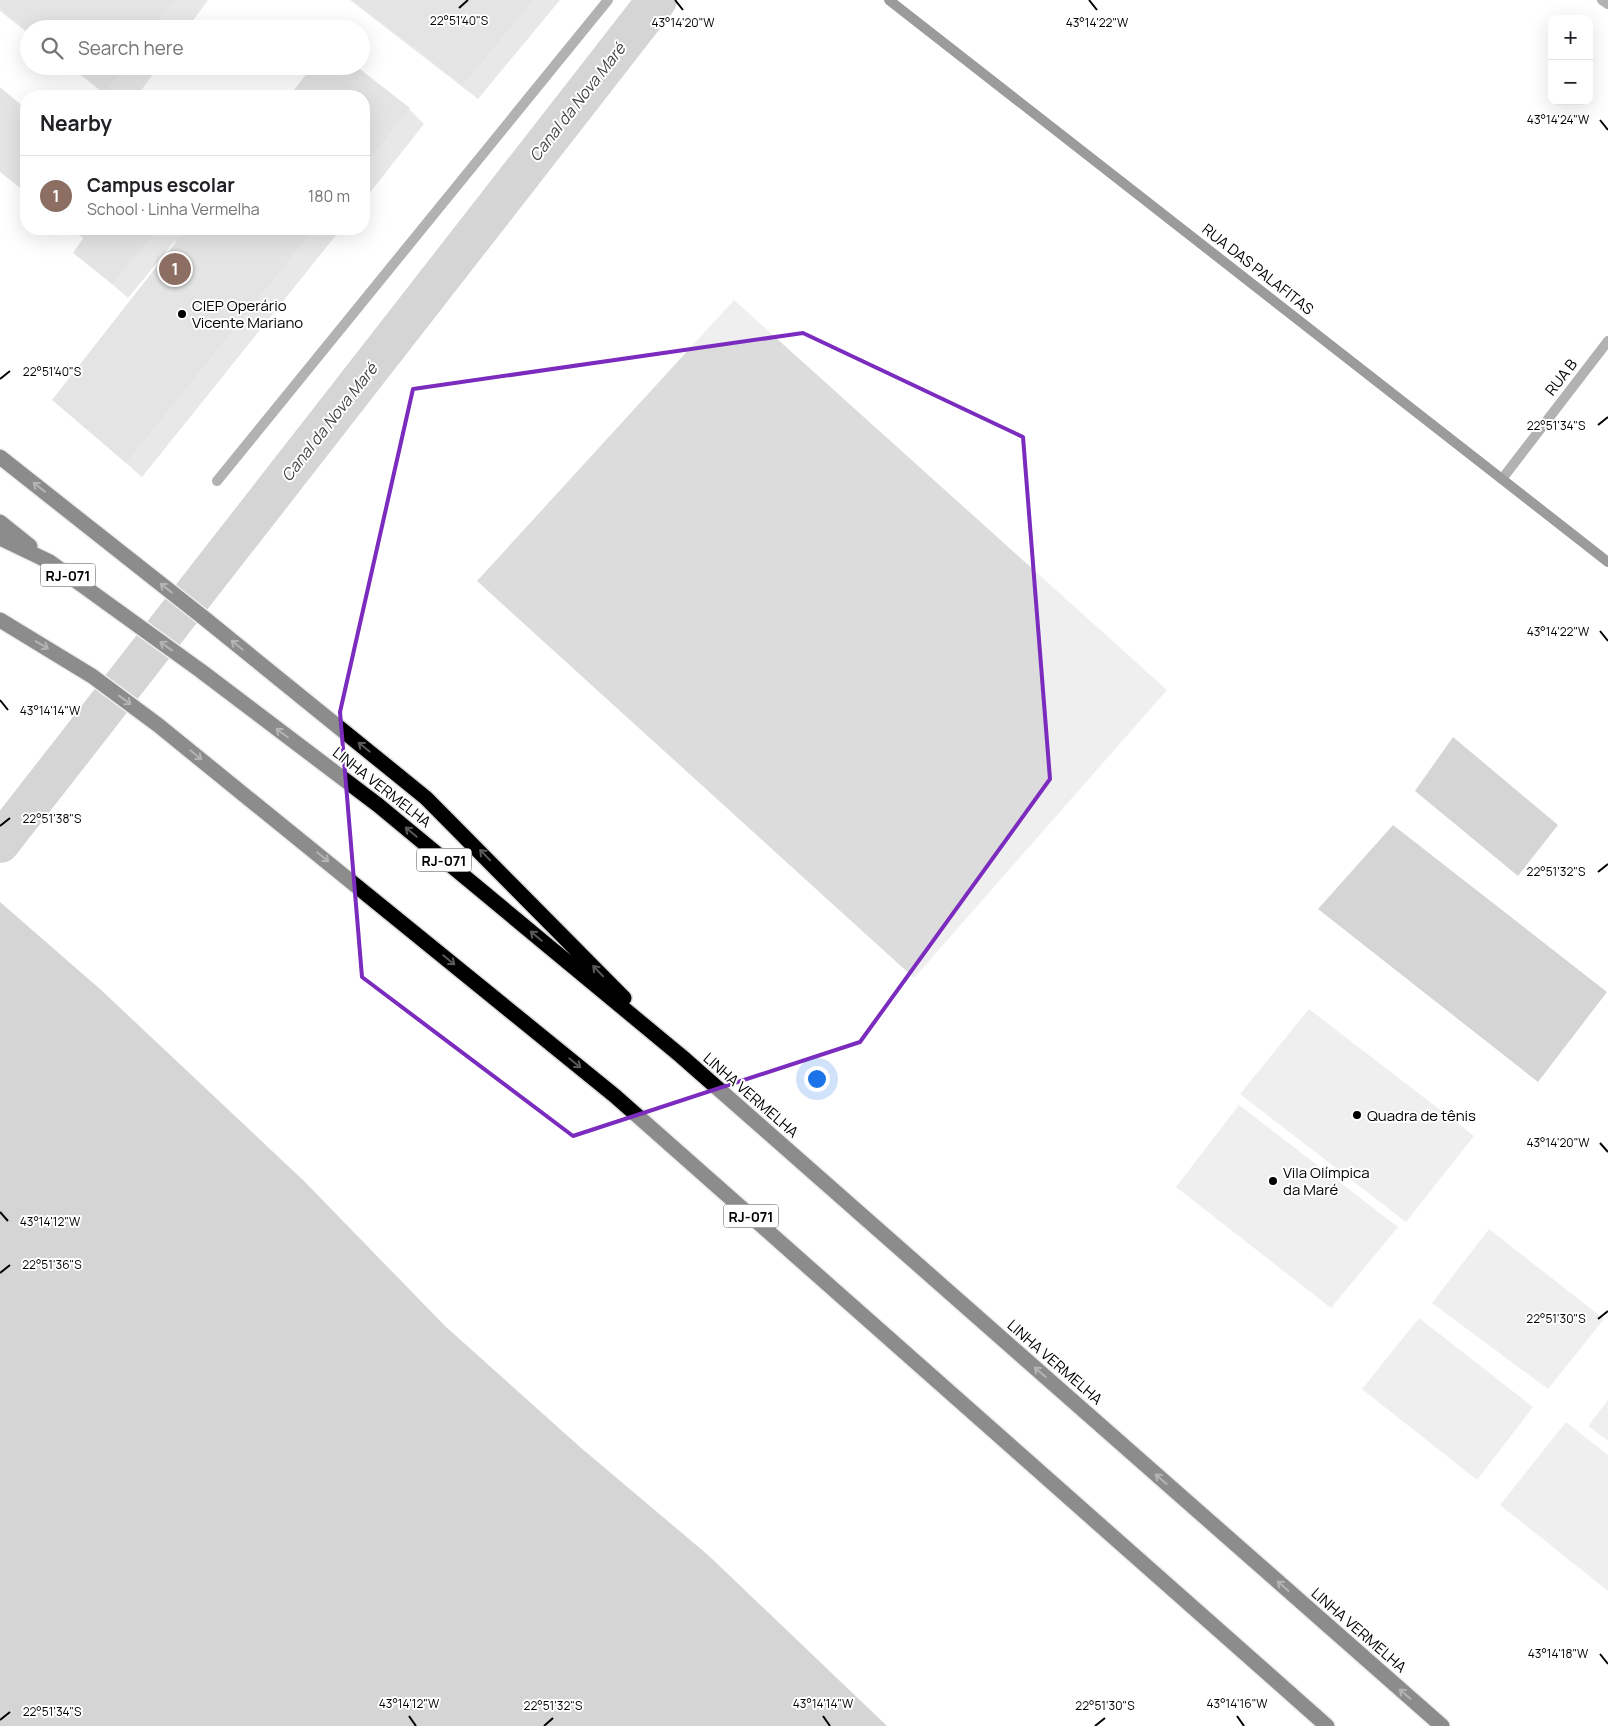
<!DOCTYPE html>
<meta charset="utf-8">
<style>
:root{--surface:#fff;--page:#f2f2f2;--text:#202124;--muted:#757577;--line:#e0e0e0;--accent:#d93025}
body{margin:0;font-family:Manrope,sans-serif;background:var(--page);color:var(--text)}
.controls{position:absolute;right:15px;top:15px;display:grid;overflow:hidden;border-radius:10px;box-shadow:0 5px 20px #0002}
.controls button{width:45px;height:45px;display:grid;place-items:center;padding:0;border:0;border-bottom:1px solid var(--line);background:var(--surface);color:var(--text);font:25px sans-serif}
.you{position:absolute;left:816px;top:1078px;width:18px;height:18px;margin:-12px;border:4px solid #fff;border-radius:50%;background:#1a73e8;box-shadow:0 0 0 8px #1a73e833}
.badge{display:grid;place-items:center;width:32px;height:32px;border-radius:50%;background:var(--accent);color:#fff;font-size:16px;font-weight:700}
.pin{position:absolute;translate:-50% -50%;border:2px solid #fff;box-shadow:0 1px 5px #0006}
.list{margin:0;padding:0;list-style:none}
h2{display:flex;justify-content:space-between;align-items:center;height:65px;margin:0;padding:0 20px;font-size:21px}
h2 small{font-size:16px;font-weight:400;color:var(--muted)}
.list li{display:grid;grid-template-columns:32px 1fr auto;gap:15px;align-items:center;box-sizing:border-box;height:80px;padding:0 20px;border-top:1px solid var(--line)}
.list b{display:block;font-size:19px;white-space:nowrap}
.list p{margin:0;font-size:16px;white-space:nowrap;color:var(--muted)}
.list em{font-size:16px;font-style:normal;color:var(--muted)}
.icon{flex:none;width:28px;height:28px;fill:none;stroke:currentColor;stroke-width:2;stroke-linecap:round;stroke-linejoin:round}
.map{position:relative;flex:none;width:1608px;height:1726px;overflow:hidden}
.search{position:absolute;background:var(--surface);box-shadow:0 5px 20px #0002;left:20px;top:20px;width:350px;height:55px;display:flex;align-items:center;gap:12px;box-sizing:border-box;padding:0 18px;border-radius:28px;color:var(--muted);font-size:19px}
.panel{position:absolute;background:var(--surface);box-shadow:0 5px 20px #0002;left:20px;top:90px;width:350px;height:145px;border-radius:20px}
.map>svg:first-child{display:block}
</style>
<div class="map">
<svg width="1608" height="1726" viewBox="0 0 1608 1726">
<rect width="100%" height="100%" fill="#fff"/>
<path fill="#dcdcdc" d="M734,300L1167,690L914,978L477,581Z
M1309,1009L1474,1136L1406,1222L1240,1094Z
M1239,1105L1398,1227L1331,1308L1176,1187Z
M1489,1229L1604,1319L1548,1389L1432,1303Z
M1419,1318L1533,1407L1477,1480L1362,1389Z
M1608,1400V1441L1588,1426Z
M1566,1422L1608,1455V1591L1500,1505Z"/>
<path fill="#a3a3a3" d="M1453,737L1558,825L1518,876L1415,791Z
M1393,825L1607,992L1538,1082L1318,909Z
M0,902L100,989L304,1181L445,1326L580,1447L708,1555L887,1726H0Z"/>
<path fill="#0003" d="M0,0H208L187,29H29V34L0,11Z
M350,0H560L478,99Z
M69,66H159L137,96H107Z
M314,66H354L409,109L424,124L364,200V96H291Z
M0,89L26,110V193L0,172Z
M71,229H341L142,477L54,400L177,243L175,241L128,298L75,252L84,239Z"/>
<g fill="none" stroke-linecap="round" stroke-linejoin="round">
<path stroke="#a3a3a3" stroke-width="40" d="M0,843L657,0"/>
</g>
<path fill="#c4c4c4" d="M0,0H174L153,29H29V31L0,8Z
M353,0H533L463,85Z
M72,66H125L105,93Z
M313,66H356L410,108L364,166V96H289Z
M0,87L26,109V192L0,171Z
M73,229H158L112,284L73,253L84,237Z
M186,229H314L126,463L52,400Z"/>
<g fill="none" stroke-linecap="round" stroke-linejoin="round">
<defs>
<path id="highway" d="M0,457L204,618L426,798L624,998
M0,522L30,546
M0,538L50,562L201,671L378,805L681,1056L1442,1726
M0,620L92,676L158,725L615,1096L1327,1726"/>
</defs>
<use href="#highway" stroke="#dbdbdb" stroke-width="18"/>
<path stroke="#555" stroke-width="10" d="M217,481L608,0"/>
<path stroke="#555" stroke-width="10" d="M1602,0L1608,4
M1502,479L1608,341"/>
<path stroke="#222" stroke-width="10" d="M889,0L1608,562"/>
<use href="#highway" stroke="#000" stroke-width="15"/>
</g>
<defs><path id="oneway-shaft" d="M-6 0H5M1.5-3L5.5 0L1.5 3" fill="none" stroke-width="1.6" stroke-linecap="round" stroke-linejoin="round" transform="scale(1.25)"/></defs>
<g stroke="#595959">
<use href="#oneway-shaft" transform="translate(39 487) rotate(-142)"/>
<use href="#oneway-shaft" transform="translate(166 588) rotate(-142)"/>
<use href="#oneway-shaft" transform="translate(42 645) rotate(31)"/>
<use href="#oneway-shaft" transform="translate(237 645) rotate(-141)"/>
<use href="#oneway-shaft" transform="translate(166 646) rotate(-144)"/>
<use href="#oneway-shaft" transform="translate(125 700) rotate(36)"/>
<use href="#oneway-shaft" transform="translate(282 733) rotate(-143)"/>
<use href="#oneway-shaft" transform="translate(364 747) rotate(-141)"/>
<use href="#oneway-shaft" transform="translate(196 755) rotate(39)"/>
<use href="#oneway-shaft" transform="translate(411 832) rotate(-140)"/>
<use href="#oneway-shaft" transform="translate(485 855) rotate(-134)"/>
<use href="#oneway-shaft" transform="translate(323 857) rotate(39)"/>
<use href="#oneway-shaft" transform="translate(536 936) rotate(-140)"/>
<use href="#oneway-shaft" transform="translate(449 960) rotate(39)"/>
<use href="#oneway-shaft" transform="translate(598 971) rotate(-134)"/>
<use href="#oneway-shaft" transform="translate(575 1063) rotate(39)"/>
<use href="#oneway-shaft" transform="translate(1040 1372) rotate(-139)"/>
<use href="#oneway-shaft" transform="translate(1161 1479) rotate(-139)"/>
<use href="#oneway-shaft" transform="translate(1283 1586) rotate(-139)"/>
<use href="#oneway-shaft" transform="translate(1405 1694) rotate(-139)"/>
</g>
<path d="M0 0H1608V1726H0ZM803,333L1023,437L1050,779L860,1042L573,1136L362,977L340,712L413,389Z" fill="#fff" fill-opacity=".55" fill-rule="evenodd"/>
<path fill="none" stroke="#7b2cbf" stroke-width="4" stroke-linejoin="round" d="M803,333L1023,437L1050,779L860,1042L573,1136L362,977L340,712L413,389Z"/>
<path fill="none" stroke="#000" stroke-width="2" d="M675,0L683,10M1089,0L1097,10M459,8L468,0M1600,120L1608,130M0,379L10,371M1598,425L1608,417M1600,631L1608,641M0,700L8,710M0,826L10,818M1598,872L1608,864M1600,1143L1608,1152M0,1212L8,1221M0,1273L10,1265M1598,1319L1608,1311M1600,1654L1608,1664M409,1716L416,1726M823,1716L830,1726M1237,1716L1244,1726M0,1720L10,1712M544,1726L553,1718M1095,1726L1105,1718"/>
<g fill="#000" stroke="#fff" stroke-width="2">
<circle cx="182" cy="314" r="5"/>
<circle cx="1357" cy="1115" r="5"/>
<circle cx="1273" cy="1181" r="5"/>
</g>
<g text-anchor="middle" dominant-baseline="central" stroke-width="4" stroke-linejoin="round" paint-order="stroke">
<g fill="#fff" stroke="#4c4c4c" stroke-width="1">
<rect x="40.5" y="563.5" width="55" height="23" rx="4"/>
<rect x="416.5" y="848.5" width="55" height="23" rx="4"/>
<rect x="723.5" y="1204.5" width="55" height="23" rx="4"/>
</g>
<g font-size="14" font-weight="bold" fill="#000">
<text x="68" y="575">RJ-071</text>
<text x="444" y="860">RJ-071</text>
<text x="751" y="1216">RJ-071</text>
</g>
<g font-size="15" fill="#000" stroke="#fff">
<text transform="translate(1258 269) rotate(38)">RUA DAS PALAFITAS</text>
<text transform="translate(1561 377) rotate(-52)">RUA B</text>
<text transform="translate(382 787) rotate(38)">LINHA VERMELHA</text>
<text transform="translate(751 1095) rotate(41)">LINHA VERMELHA</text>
<text transform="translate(1055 1362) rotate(41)">LINHA VERMELHA</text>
<text transform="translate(1359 1630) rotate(41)">LINHA VERMELHA</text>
</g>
<g font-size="15" fill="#000" stroke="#fff" text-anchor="start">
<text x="192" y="305">CIEP Operário<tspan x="192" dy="17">Vicente Mariano</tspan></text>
<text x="1367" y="1115">Quadra de tênis</text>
<text x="1283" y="1172">Vila Olímpica<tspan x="1283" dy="17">da Maré</tspan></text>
</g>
<g font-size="16" font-style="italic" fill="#444" stroke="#fff">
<text transform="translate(577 102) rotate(-52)">Canal da Nova Maré</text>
<text transform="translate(329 422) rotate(-52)">Canal da Nova Maré</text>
</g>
</g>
<g font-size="12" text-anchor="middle" fill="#000" stroke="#fff" stroke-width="4" stroke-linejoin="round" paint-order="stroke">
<text x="459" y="25">22°51'40"S</text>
<text x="683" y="27">43°14'20"W</text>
<text x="1097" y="27">43°14'22"W</text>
<text x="1558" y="124">43°14'24"W</text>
<text x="52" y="376">22°51'40"S</text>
<text x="1556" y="430">22°51'34"S</text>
<text x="1558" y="636">43°14'22"W</text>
<text x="50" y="715">43°14'14"W</text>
<text x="52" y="823">22°51'38"S</text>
<text x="1556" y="876">22°51'32"S</text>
<text x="1558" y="1147">43°14'20"W</text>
<text x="50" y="1226">43°14'12"W</text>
<text x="52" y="1269">22°51'36"S</text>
<text x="1556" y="1323">22°51'30"S</text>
<text x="1558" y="1658">43°14'18"W</text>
<text x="409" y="1708">43°14'12"W</text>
<text x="823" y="1708">43°14'14"W</text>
<text x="1237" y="1708">43°14'16"W</text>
<text x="553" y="1710">22°51'32"S</text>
<text x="1105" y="1710">22°51'30"S</text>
<text x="52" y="1716">22°51'34"S</text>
</g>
</svg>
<div class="controls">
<button>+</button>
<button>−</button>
</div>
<div class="you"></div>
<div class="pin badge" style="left:175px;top:269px;background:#8d6e63">1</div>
<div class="search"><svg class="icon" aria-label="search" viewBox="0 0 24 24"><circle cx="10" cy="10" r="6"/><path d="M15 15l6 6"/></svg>Search here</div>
<section class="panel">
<h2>Nearby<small></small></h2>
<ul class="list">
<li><span class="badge" style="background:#8d6e63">1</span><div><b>Campus escolar</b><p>School · Linha Vermelha</p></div><em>180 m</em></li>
</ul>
</section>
</div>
